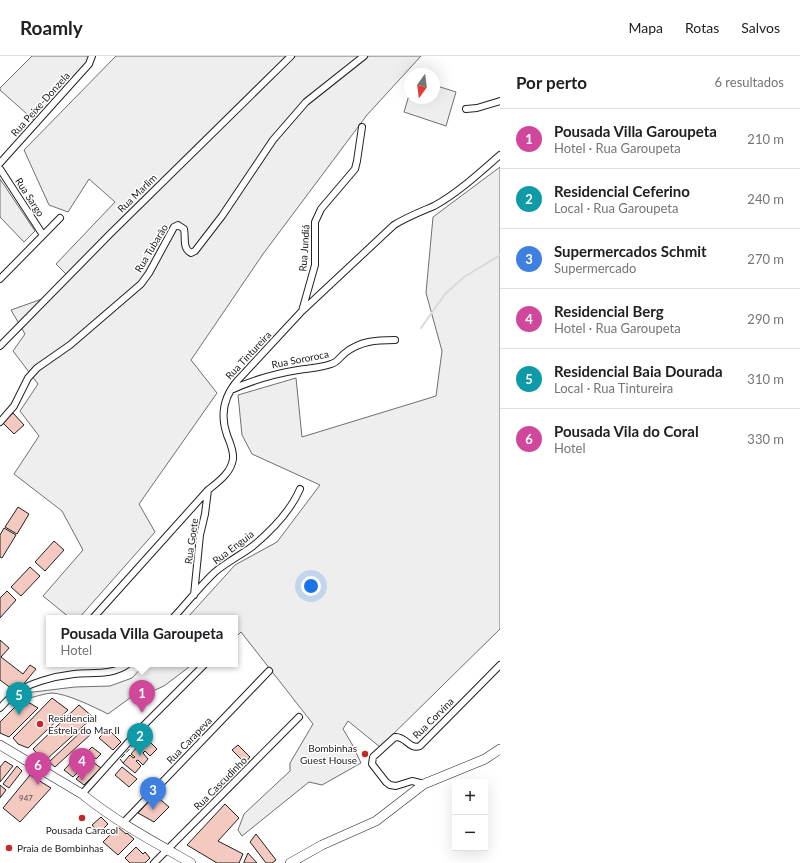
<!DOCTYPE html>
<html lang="pt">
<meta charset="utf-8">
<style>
:root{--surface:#fff;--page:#f2f2f2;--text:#202124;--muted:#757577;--line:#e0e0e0;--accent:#c62828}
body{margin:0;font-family:Lato,sans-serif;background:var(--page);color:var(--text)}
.controls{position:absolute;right:12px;bottom:12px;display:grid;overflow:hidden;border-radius:0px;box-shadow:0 4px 16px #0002}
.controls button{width:36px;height:36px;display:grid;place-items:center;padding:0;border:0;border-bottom:1px solid var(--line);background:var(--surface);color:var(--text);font:20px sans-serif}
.compass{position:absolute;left:404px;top:12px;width:36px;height:36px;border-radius:50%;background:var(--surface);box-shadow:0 4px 16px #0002;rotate:194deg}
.you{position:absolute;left:311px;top:530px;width:14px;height:14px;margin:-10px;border:3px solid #fff;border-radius:50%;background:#1a73e8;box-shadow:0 0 0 6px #1a73e833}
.badge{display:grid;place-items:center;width:26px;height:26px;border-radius:50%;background:var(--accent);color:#fff;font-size:13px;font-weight:700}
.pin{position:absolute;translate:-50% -33px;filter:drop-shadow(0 1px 2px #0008)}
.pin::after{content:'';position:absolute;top:21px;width:14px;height:12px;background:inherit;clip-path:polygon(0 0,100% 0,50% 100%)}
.popup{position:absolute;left:46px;top:559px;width:192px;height:52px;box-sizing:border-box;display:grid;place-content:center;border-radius:0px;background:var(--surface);filter:drop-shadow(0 1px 3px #0005);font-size:13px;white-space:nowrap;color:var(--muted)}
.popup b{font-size:15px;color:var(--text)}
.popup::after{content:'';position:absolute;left:50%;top:100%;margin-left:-8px;border:8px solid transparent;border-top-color:var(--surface)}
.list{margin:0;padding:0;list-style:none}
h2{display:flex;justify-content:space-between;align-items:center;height:52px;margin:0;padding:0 16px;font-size:17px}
h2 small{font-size:13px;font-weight:400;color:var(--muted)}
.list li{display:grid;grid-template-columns:26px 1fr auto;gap:12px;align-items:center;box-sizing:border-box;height:60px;padding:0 16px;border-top:1px solid var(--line)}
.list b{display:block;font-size:15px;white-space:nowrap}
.list p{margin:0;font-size:13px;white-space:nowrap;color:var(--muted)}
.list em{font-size:13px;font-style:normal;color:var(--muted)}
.map{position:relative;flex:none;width:500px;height:807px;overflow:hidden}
header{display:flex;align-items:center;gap:24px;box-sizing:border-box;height:56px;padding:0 20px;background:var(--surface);border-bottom:1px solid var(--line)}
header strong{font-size:19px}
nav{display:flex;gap:22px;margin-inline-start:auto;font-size:14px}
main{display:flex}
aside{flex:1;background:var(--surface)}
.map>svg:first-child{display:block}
</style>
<header>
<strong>Roamly</strong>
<nav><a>Mapa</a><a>Rotas</a><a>Salvos</a></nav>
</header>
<main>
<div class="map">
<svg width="500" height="807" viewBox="0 0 500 807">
<rect width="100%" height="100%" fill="#fff"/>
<path fill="#eee" stroke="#6f6f6f" d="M32,0H90L89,7L36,66L0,34V32Z
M116,0H421L367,59L263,198L191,304L217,337L139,448L155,476L79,562H70L43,540L83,494L62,455L14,418L39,380L20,355L38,328L13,295L25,278L11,254L56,238L70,222L56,208L115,146L89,123L68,156L49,149L24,94Z
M434,29L456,36L446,70L404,56L410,36V42H434Z
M500,111V573L380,691L348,665L343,673L352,688L361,707L322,729L309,726L242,780L238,774L244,758L290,715V707L313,668L241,576L235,582V562H187L235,509L277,486L320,429L252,398L242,379L238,339L296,322L302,381L436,340L442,295L426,237L433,161Z
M0,123L35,175L24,186L0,161Z
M145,608H193L164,630L146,638L134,639L108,658C94,651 66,637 51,637C43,638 34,641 26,643L22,640L25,637L75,631L110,630L132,622Z"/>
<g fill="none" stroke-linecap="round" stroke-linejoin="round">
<path stroke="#d9d9d9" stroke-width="2" d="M421,272L445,238L464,221L500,199"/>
</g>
<path fill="#f3c9c0" stroke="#222" d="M13,357L24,369L14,378L3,367Z
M18,451L29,458L17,478L5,471Z
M4,472L16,479L2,502L0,501V479Z
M54,485L64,494L45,515L35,506Z
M30,511L40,520L21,540L11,531Z
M7,535L16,544L0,562V542Z
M0,584L9,592L1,601L23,618L30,609L36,613L21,631L12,633L0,624Z
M52,642L68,654L28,692L18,688L13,682Z
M23,643L38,652L9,681L0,677V666Z
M79,649L93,661L47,703L41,702L33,693Z
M85,672L91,678L55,711L49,706Z
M108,673L121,686L113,694L99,682Z
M146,682L157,693L150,700L145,695L143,697L148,703L143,709L138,704L136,705L141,710L135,717L123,707L130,699L133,702L135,701L131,698L137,691L141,694L142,693L139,690Z
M238,689L250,701L245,707L232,694Z
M92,691L101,698L96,703L87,696Z
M80,697L88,706L73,721L64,714Z
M5,705L13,710L0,726V711Z
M93,706L101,712L84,729L76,723Z
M17,710L22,715L9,732L3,728Z
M122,711L137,723L129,731L115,719Z
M30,719L51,732L20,766L3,752Z
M0,729L6,734L0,742Z
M155,739L169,751L154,766L138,757Z
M225,748L239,762L218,785L243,798L239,807H217L187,789Z
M101,761L108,768L99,777L92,769Z
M118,771L126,778L127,777L134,783L118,799L103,786Z
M256,778L276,804L272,807H266L250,786Z
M136,791L143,798L145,796L150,802L145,807H130L125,802Z
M248,797L257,807H244V806Z"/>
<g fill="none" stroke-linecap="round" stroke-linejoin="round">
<defs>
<path id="minor" d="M466,53L477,52L500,45
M0,107L89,8L92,0
M0,113L43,179
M0,223L60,162
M302,255L315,209V166L321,153L355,113L357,105L362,71
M0,290L110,178L291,0
M231,334C255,323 273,318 298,314C309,312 321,312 331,308C337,307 341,300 345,297C360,285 376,284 395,284
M0,366L14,350L28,322L37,312L70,289L141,228L149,217L174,171L178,169L184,173C186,182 182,192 191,197L195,195L222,160L273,84L306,46L364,0
M194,539L200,479L205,458L208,434
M93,562L208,434C218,426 231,417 233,403C234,395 230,387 227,379C220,359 224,340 238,324L302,255L394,169C407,161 420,156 434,150C458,137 479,117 500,99
M173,562C187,547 200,530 215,516C227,506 241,499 253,490C271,475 291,454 300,433
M0,652C4,648 8,643 13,639C27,627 56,620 74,618C91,616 113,620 128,608
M424,728L412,725L396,730L390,729L386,726L372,708L373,701L395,681C406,680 409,694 420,690L500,609
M82,738L142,671L205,608
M123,767L269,615
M154,807L299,661"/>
<path id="secondary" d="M0,689L82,738C115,765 154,786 191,807
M290,807L322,789L376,765L424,728L485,703L500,693"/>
</defs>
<use href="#minor" stroke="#222" stroke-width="8"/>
<use href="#secondary" stroke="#222" stroke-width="10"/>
<use href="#minor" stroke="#fff" stroke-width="6"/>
<use href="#secondary" stroke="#fff" stroke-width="9"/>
<path stroke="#222" stroke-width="1" stroke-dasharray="5 2" stroke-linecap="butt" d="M123,707L120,703L143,679L146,682"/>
</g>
<g fill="#c62828" stroke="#fff" stroke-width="1.5">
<circle cx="40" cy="668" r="4"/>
<circle cx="365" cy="698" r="4"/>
<circle cx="82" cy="762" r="4"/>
<circle cx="9" cy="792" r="4"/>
</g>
<g text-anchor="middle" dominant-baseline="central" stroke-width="3" stroke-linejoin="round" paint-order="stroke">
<g font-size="8" fill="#564c4a">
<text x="26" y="742">947</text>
</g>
<g font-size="10" fill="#222" stroke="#fff">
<text transform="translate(40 48) rotate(-48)">Rua Peixe-Donzela</text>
<text transform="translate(137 137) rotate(-44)">Rua Marlim</text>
<text transform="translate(30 141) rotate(57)">Rua Sargo</text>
<text transform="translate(151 192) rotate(-59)">Rua Tubarão</text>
<text transform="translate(304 192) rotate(-86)">Rua Jundiá</text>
<text transform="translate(248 299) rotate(-47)">Rua Tintureira</text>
<text transform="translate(300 303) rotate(-11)">Rua Sororoca</text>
<text transform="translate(191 485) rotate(-82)">Rua Goete</text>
<text transform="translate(233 491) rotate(-37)">Rua Enguia</text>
<text transform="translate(433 662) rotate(-45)">Rua Corvina</text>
<text transform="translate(189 684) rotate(-46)">Rua Carapeva</text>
<text transform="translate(220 727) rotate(-45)">Rua Cascudinho</text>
</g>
<g font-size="10" fill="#222" stroke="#fff" text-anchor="start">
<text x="48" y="662">Residencial<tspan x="48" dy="12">Estrela do Mar II</tspan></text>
<text x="357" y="692" text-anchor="end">Bombinhas<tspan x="357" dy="12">Guest House</tspan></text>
<text x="82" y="774" text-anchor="middle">Pousada Caracol</text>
<text x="17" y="792">Praia de Bombinhas</text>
</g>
</g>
</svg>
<div class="controls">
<button>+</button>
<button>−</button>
</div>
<svg class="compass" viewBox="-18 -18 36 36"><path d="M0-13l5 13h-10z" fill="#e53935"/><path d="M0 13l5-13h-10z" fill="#757577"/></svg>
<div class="you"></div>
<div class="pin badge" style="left:142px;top:657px;background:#d1479c">1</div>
<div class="popup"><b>Pousada Villa Garoupeta</b>Hotel</div>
<div class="pin badge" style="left:140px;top:700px;background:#0f9aa8">2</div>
<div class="pin badge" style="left:153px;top:754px;background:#3f7fe0">3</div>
<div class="pin badge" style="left:82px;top:725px;background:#d1479c">4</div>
<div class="pin badge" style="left:19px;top:659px;background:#0f9aa8">5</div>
<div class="pin badge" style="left:38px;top:729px;background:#d1479c">6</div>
</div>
<aside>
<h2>Por perto<small>6 resultados</small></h2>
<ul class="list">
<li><span class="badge" style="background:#d1479c">1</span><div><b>Pousada Villa Garoupeta</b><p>Hotel · Rua Garoupeta</p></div><em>210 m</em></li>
<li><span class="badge" style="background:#0f9aa8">2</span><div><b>Residencial Ceferino</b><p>Local · Rua Garoupeta</p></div><em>240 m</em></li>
<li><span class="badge" style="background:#3f7fe0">3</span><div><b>Supermercados Schmit</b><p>Supermercado</p></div><em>270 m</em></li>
<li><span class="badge" style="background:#d1479c">4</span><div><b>Residencial Berg</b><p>Hotel · Rua Garoupeta</p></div><em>290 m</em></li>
<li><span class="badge" style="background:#0f9aa8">5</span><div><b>Residencial Baia Dourada</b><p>Local · Rua Tintureira</p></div><em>310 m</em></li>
<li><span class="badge" style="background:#d1479c">6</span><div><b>Pousada Vila do Coral</b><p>Hotel</p></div><em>330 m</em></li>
</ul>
</aside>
</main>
